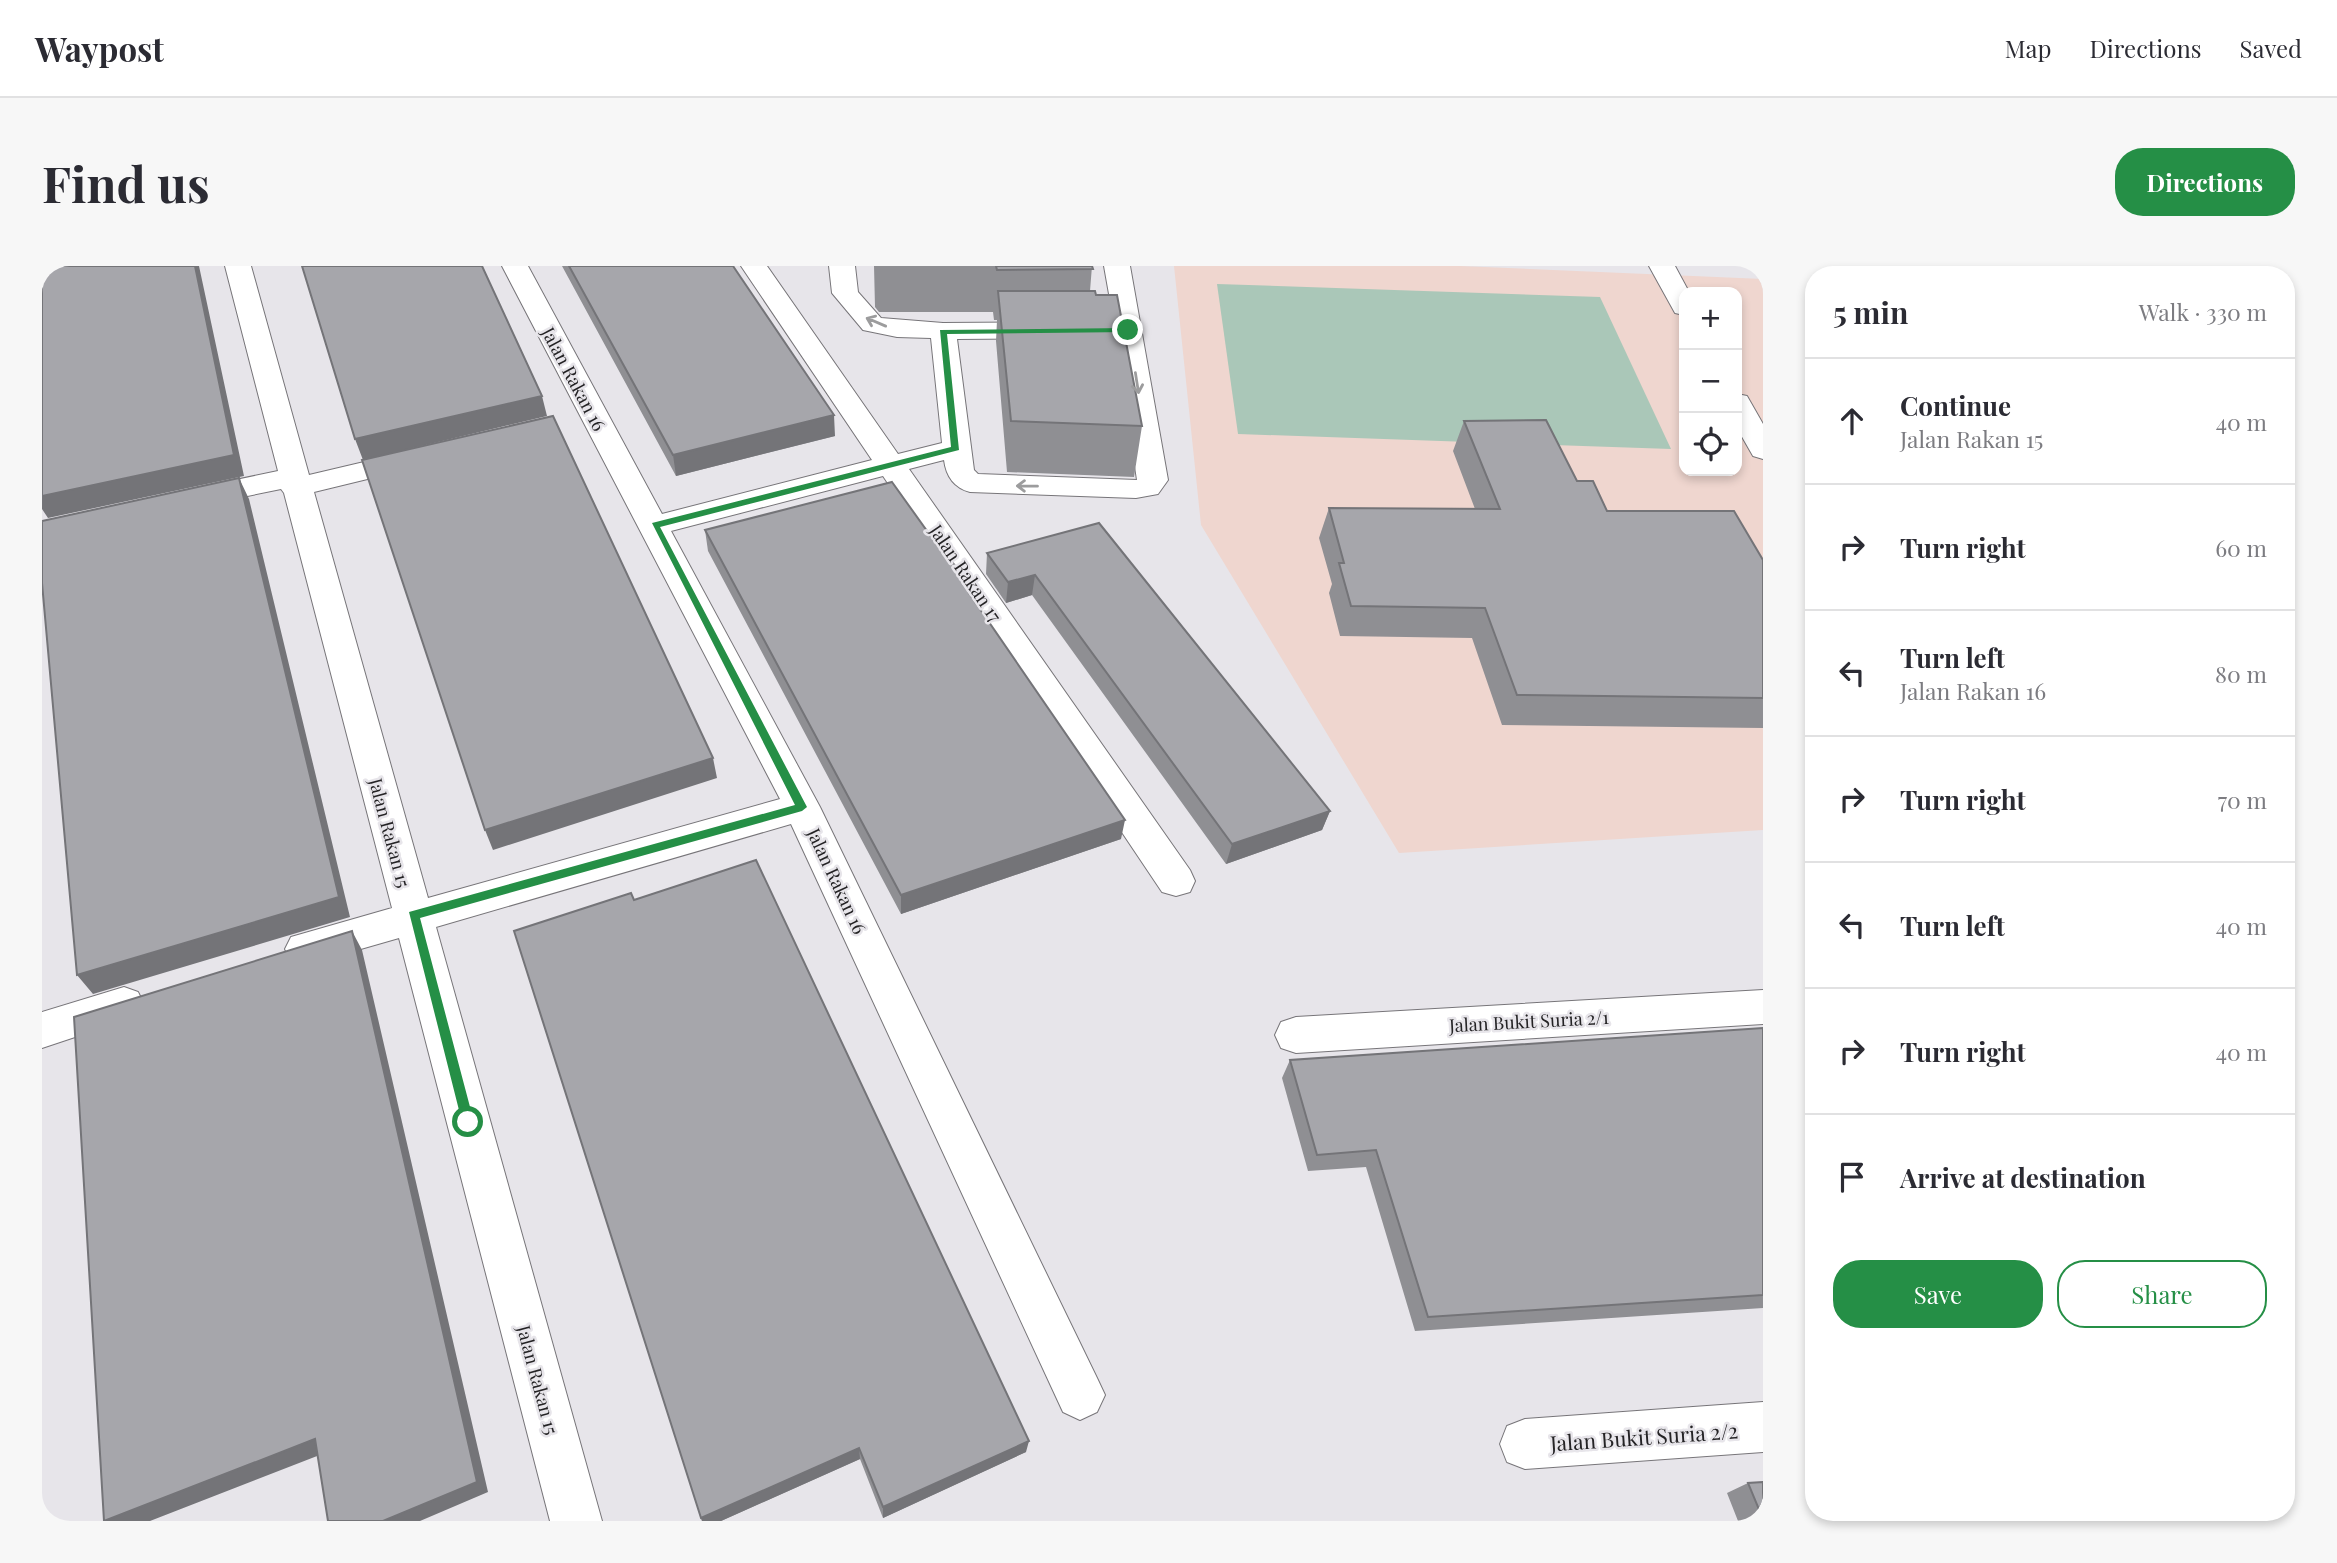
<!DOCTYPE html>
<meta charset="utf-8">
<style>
:root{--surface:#fff;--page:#f7f7f7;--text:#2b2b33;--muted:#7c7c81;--line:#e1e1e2;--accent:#258f46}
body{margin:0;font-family:"Playfair Display",serif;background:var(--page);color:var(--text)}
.controls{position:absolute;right:21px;top:21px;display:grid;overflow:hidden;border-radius:14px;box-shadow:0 4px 10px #0003}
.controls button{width:63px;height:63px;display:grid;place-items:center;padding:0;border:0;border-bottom:2px solid var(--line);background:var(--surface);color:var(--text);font:35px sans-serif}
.stop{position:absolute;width:21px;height:21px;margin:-16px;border:5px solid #258f46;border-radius:50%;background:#fff}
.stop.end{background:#258f46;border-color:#fff;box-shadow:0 2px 7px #0008}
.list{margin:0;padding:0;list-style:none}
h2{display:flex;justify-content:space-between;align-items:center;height:91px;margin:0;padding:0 28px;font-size:30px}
h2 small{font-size:23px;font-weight:400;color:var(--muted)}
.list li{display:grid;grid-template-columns:46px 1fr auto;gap:21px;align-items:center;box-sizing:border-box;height:126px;padding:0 28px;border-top:2px solid var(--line)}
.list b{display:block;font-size:26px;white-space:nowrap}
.list p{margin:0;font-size:23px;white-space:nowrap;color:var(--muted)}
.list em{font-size:23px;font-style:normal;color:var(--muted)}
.actions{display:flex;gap:14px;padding:21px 28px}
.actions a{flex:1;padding:16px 0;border:2px solid var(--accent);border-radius:28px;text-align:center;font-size:24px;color:var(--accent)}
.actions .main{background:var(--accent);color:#fff}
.icon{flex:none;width:38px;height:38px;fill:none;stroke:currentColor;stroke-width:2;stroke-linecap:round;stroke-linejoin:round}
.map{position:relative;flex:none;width:1721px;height:1255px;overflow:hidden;border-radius:28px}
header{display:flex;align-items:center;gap:42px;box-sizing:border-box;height:98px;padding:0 35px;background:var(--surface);border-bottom:2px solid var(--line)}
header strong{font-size:33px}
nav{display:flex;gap:38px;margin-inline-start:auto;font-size:24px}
.intro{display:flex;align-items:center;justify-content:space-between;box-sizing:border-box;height:168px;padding:0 42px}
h1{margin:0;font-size:49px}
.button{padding:18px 32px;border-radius:28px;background:var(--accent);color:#fff;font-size:24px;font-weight:700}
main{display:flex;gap:42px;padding:0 42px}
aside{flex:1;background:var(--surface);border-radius:28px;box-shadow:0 4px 10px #0003}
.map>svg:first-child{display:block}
</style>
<header>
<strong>Waypost</strong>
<nav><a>Map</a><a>Directions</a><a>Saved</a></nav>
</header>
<div class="intro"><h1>Find us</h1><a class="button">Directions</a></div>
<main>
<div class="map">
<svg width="1721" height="1255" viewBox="0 0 1721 1255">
<rect width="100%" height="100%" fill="#e7e5ea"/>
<path fill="#efd6cf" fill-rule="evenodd" d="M1132,0H1418L1721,13V564L1357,587L1159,259ZM1642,26H1695V205H1642Z"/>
<path fill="#aac7b8" d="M1175,18L1558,31L1629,183L1196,168Z"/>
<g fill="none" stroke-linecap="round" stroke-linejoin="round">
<defs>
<path id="minor" d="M183,0H209L267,209L373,184L383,187L388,193L383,199L272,226L386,632L738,533L460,0H486L620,248L830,194L699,0H725L856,188L900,177L889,72L855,71L821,64L790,27L787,0H813L816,26L839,52L901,57L1072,56L1062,0H1088L1126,214L1116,228L1094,232L928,226C912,222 904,210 902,194L867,203L1148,604L1153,615L1148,626L1134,630L1120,626L841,210L629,265L778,541L1055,1112L1063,1129L1055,1146L1038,1154L1021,1146L749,558L394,661L560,1255H508L357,672L263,699L249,695L243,683L249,671L350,642L242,227L239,223L152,241L141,239L137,232L141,225L236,205ZM1074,72L1095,214L936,208L932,204L915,73Z
M1607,0H1633L1647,26H1642V49L1633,47Z
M1695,128L1705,130L1721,158V193L1711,190L1695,162Z
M82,721L96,726L102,738L96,750L0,782V746Z
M1721,724V758L1254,787L1239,782L1233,769L1239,756L1254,751Z
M1721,1136V1186L1483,1203L1465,1196L1458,1178L1465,1160L1483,1153Z"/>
</defs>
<use href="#minor" stroke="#777579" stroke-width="2"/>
<use href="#minor" fill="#fff" fill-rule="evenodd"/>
</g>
<path fill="#8f8f93" d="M520,0H691L793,170L634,210Z
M832,0H1050L1048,25L1054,29L1100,160L1092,211L965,206L954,75L955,54H952L951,46H837L833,41Z
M1422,155L1535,215L1565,245L1721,294V462L1460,459L1430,372L1298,370L1287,327L1290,318L1277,272L1287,242L1433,243L1411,185Z
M1057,257L1288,545L1280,564L1184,598L990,329L964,337L944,308L945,287Z
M663,264L931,332L1079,573L859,648L666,285Z
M592,634L984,1186L841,1252L818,1193L679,1255H660L659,1252Z
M1721,762V1042L1373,1065L1324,901L1266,905L1240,812L1248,794Z
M1721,1216V1255H1696L1685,1227L1706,1217Z"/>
<path fill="#747478" d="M153,0H157L202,210L6,252L0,243V230Z
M500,130L505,150L321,194L313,173Z
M792,149L793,170L634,210L631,189Z
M197,212L207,233L308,651L51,728L35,709Z
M993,309L990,329L964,337L966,316Z
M671,492L675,512L451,584L443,564Z
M1288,545L1280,564L1184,598L1190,578Z
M1083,554L1079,573L859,648V629Z
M310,665L320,684L446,1226L378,1255H341Z
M273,1173L288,1185L108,1255H62Z
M987,1175L984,1186L841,1252V1241Z
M817,1182L818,1193L679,1255H660L659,1252Z"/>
<path fill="#a6a6ab" stroke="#747478" stroke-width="2" d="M0,0H153L192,189L0,230Z
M260,0H440L500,130L313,173Z
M527,0H691L792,149L631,189Z
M954,0H1050L1051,3L955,4Z
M956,25H1053L1054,29H1075L1100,160L969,155Z
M511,150L671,492L443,564L320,194Z
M1504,154L1535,215H1551L1565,245H1692L1721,294V432L1475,429L1443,342L1309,340L1297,297H1302L1287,242L1458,243L1422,155Z
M197,212L297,631L35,709L0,317V255Z
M850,216L908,297H911L931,326L927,327L1083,554L859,629L663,264Z
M1057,257L1288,545L1190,578L993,309L966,316L945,287Z
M714,594L987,1175L841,1241L817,1182L659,1252L472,665L589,627L592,634Z
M310,665L435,1216L341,1255H286L273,1173L62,1255L32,751Z
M1721,762V1029L1386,1051L1334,884L1275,889L1248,794Z
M1721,1216V1253L1706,1217Z"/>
<defs><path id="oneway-shaft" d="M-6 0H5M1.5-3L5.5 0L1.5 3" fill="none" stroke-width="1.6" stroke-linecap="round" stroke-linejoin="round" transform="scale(1.75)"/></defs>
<g stroke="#9c9c9d">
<use href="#oneway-shaft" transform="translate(834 56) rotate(-157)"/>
<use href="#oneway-shaft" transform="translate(1095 117) rotate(81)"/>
<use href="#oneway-shaft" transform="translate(985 220) rotate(-179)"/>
</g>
<path fill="#258f46" d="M1086,62L1089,66L905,68L917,184L618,261L765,541L760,545L378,652L432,856L426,862L421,860L367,646L753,539L610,257L909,181L898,64Z"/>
<g text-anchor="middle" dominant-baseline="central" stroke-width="5" stroke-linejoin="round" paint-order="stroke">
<g font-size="18" fill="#242325" stroke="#e7e5ea">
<text transform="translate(532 113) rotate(62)">Jalan Rakan 16</text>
<text transform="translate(924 307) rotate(56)">Jalan Rakan 17</text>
<text transform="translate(348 567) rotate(75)">Jalan Rakan 15</text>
<text transform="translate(795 615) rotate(65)">Jalan Rakan 16</text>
<text transform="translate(1487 755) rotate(-3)">Jalan Bukit Suria 2/1</text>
<text transform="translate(496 1114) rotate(75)">Jalan Rakan 15</text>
</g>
<g font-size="21" fill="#242325" stroke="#e7e5ea">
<text transform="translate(1602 1170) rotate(-4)">Jalan Bukit Suria 2/2</text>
</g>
</g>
</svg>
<div class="controls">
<button>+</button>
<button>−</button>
<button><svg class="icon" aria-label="locate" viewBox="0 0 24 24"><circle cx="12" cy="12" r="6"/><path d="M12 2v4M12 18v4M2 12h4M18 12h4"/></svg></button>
</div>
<div class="stop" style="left:426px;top:856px"></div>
<div class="stop end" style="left:1086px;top:64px"></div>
</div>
<aside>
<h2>5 min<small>Walk · 330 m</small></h2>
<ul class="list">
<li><svg class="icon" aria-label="ahead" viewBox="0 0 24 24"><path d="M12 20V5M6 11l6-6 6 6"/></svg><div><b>Continue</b><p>Jalan Rakan 15</p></div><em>40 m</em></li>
<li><svg class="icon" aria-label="right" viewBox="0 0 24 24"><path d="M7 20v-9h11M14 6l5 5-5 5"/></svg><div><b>Turn right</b></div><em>60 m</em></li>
<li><svg class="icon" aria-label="left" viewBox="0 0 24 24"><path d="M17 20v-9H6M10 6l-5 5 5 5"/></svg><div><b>Turn left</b><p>Jalan Rakan 16</p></div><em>80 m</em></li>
<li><svg class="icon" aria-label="right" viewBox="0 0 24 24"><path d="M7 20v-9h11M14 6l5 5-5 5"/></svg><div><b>Turn right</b></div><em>70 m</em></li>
<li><svg class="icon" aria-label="left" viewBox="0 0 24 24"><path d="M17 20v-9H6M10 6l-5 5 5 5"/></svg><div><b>Turn left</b></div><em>40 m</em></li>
<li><svg class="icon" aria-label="right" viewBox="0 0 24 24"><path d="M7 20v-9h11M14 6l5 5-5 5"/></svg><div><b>Turn right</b></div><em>40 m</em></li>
<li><svg class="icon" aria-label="arrive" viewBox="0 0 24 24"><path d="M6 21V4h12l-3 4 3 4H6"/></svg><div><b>Arrive at destination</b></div></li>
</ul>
<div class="actions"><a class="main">Save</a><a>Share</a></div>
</aside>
</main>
